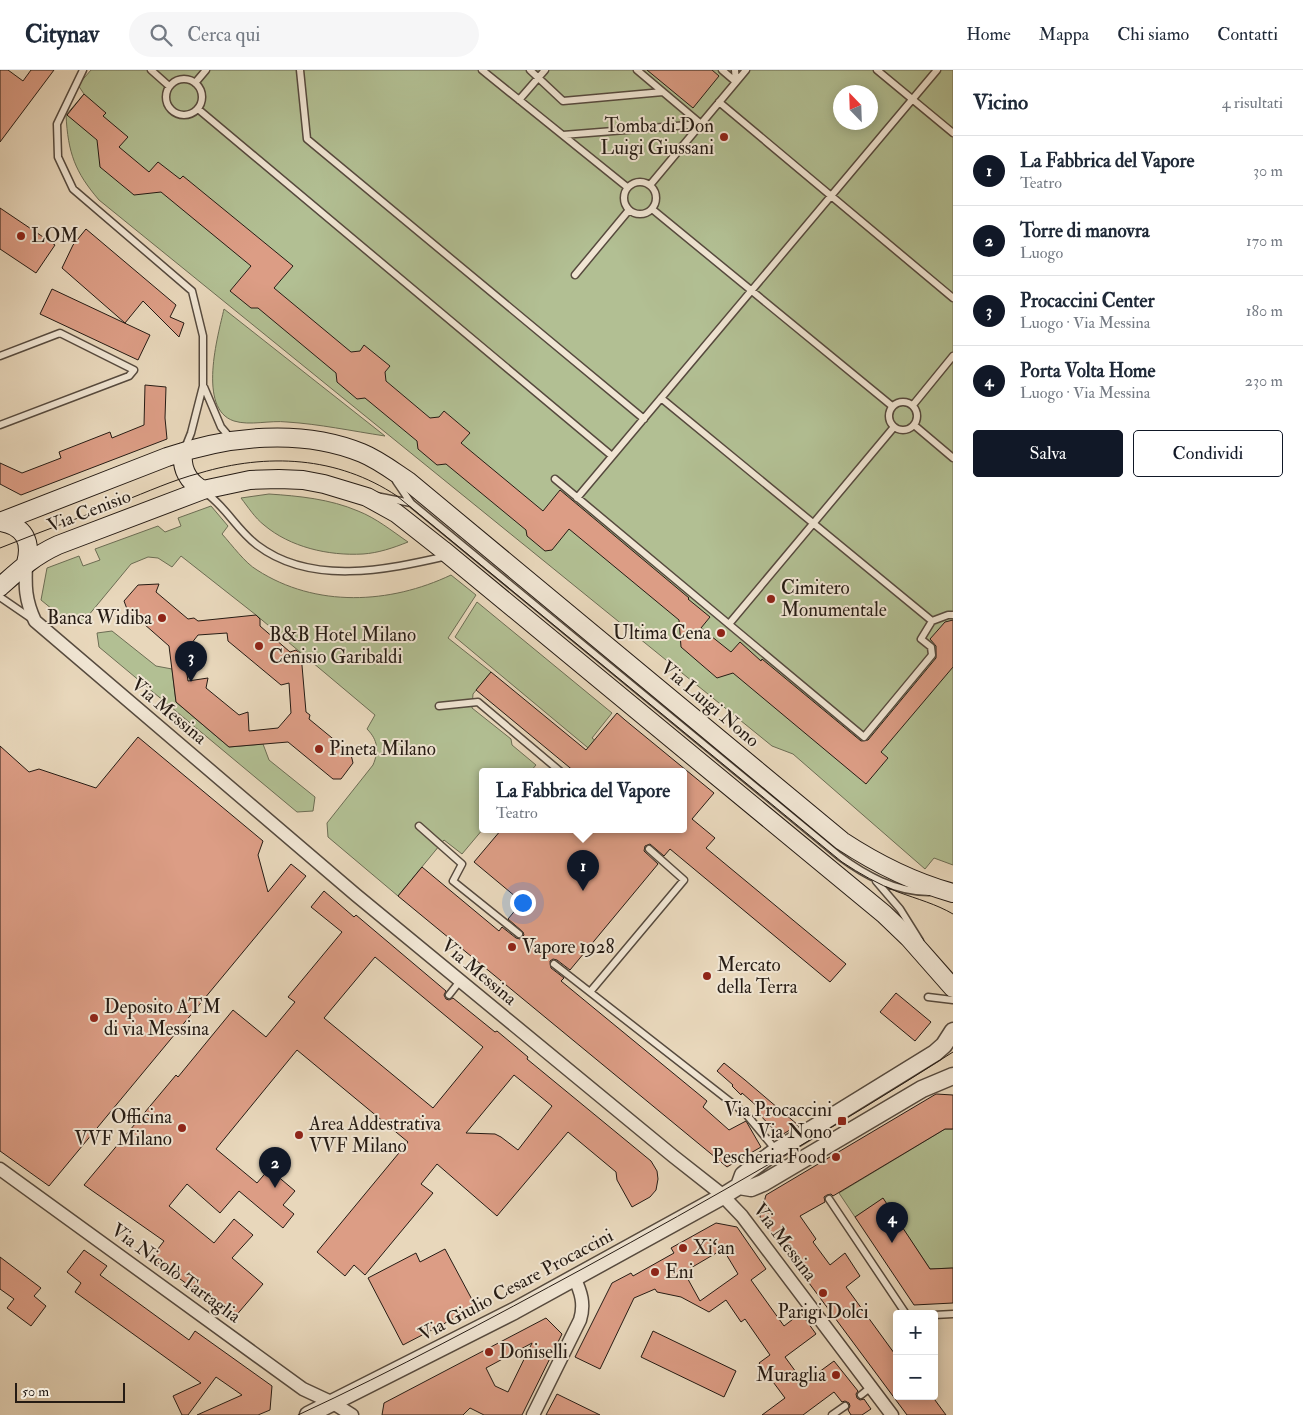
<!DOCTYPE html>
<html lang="it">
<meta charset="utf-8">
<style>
:root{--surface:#fff;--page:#f6f6f7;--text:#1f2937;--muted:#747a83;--line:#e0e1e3;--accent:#111827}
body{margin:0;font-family:"IM FELL Double Pica",serif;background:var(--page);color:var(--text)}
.controls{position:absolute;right:15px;bottom:15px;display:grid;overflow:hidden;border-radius:5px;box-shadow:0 2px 12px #0003}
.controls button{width:45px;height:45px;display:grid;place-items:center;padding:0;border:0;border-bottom:1px solid var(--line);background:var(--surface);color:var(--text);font:25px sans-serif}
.compass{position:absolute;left:833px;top:15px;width:45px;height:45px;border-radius:50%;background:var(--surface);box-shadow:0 2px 12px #0003;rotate:337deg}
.scale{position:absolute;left:15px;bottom:12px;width:110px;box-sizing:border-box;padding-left:5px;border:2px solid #251b14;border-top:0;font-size:14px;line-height:18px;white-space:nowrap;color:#251b14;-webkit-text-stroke:4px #f0e5d3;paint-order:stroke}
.you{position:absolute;left:522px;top:832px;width:18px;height:18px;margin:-12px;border:4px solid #fff;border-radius:50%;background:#1a73e8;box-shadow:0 0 0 8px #1a73e833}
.badge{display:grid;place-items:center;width:32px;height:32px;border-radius:50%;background:var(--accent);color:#fff;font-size:16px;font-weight:700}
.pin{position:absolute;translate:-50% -41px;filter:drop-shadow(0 1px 2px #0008)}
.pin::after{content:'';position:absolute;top:26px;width:18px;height:15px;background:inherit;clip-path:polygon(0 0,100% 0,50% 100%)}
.popup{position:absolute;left:479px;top:698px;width:208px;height:65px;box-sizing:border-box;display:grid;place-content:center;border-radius:5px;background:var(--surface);filter:drop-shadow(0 1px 4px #0005);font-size:16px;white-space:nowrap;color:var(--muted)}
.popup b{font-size:19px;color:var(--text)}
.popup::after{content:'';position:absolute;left:50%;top:100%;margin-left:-10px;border:10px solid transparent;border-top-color:var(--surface)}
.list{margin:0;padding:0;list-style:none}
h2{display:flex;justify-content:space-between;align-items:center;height:65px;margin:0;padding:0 20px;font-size:21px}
h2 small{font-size:16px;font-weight:400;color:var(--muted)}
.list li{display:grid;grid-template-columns:32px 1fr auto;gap:15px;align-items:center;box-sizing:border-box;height:70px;padding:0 20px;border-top:1px solid var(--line)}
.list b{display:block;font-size:19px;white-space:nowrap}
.list p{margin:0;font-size:16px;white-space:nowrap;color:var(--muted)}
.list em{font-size:16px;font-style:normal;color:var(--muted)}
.actions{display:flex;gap:10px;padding:15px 20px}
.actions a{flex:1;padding:11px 0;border:1px solid var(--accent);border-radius:5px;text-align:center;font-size:18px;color:var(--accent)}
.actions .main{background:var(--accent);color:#fff}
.icon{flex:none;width:28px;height:28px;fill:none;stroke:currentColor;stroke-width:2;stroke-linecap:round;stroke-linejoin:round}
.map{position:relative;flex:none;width:953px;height:1345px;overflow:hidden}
header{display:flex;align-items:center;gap:30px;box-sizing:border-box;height:70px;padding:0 25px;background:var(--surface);border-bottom:1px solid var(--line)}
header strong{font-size:24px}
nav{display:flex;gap:28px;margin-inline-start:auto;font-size:18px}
.search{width:350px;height:45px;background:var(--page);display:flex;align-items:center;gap:12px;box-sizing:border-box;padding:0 18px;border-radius:28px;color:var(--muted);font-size:19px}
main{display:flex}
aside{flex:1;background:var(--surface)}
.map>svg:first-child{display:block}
</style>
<header>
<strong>Citynav</strong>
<div class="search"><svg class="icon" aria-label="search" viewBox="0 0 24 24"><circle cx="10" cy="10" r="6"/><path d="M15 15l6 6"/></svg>Cerca qui</div>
<nav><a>Home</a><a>Mappa</a><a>Chi siamo</a><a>Contatti</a></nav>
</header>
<main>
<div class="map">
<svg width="953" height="1345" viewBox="0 0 953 1345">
<rect width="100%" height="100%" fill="#e8d7bb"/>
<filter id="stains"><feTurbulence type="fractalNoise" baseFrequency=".004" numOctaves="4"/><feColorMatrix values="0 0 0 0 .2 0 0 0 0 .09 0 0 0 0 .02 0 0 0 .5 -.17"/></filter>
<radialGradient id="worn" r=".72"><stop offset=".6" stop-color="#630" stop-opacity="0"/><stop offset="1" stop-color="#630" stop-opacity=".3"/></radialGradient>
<path fill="#b2bf93" stroke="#6c6d54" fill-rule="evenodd" d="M91,0H953V795L934,788L925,799L793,684L772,676L99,130C75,102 68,83 66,45L84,24L78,15ZM841,22H871V52H841Z
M224,239L385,366C352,361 319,354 287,352C270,350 250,356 234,351C197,339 218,265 224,239Z
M269,424C299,426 330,429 358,441C376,448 392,461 408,472C393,478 378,483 363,484C328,486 290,477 264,455C255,448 248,437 241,428Z
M211,436L228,456L222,464C232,475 245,493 257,500C316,538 390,534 451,505L476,525L448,568L491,602L473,624L472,638L511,669L512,675L536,695L530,702H483V759L462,784L444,770L398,826L328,767L327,753L373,695C379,681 378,670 367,659L375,645L256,545L181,486L172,497L158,488L148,487L131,494L83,552L69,553L41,530L47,498L79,486L83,496L100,490L95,479L158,456L165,462L181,456L178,448Z
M477,532L612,643L592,668L633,702H617L455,567Z
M112,561L156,596L172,599L176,632L229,677L263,674L269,690L315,727L313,741L297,742L99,577L97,563Z
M945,1059H953V1198L930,1199L883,1129L855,1147L839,1123Z"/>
<path fill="#dc9d85" stroke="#251b14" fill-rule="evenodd" d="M0,0H8L23,11L31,0H54L0,72Z
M647,0H712L719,6L693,38Z
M84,24L106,43L103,46L128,67L119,77L149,102L158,92L180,109L183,106L293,196L274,218L351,282L360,281L364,275L390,296L385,302L386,311L430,348L439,347L444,341L470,363L461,373L543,441L560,420L689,528L688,529L710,547L701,558L731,582L740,572L761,591L762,589L861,671L868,670L936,588V576L930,569L945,552L953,550V597L881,682L888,688L866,714L733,603L717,608L681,577L679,550L569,459L552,480L545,481L527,466L526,460L446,394L437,395L418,379L417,371L365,328L357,329L337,312L336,303L258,238H251L230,221L251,196L161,122L134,125L100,97L97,70L67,45Z
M0,138L55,175L36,203L0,179Z
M86,159L176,235L170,247L184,253L179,267L143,231L125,253L62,198L73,175Z
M52,219L150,265L138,290L40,244Z
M145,315L166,317L165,348L167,369L21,425L0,414V393L22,403L61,388L59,382L110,362L112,368L144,355Z
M159,514L156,522L188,549L194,548L198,551L256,545L260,549V556L290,582L296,580L301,584L306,642L310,645L309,649L343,677L349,676L353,693L341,709H333L288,672L229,677L176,632L169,576L127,539L124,531L138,515ZM227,563L228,571L281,615L289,613L291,643L278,658L249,661L248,642L239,645L206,618L208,608L188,611L184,583L198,565Z
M491,602L586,680L617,643L625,650L714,723L692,749L715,768L706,778L846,894L830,912L670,779L664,786L650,774L645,776L644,781L658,794L570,900L557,890L553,889L550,891L551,898L564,908L561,911L707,1031L703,1037L729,1060L746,1051L761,1077L727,1097L398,826L422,797L499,861L502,857L516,868L520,869L524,865L523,862L508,849L522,832L474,792L501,760H683V702H575L476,620Z
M138,667L263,771L258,785L268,822L291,794L306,806L49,1116L0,1081V676L29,702L39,699L96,718Z
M324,821L354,847L356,845L446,921L444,925L446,929L449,930L453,928L495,962L497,961L528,987L527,989L651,1091L657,1101L658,1109L656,1120L650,1127L632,1137L617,1110L616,1102L568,1062L497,1146L437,1094L421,1114L433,1123L365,1205L354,1195L345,1206L317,1182L408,1072L297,980L216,1079L257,1113L269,1099L295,1121L283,1135L294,1144L283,1158L239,1121L220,1143L187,1114L169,1136L214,1173L234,1149L253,1165L232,1188L263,1214L234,1248L151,1188L164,1171L84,1115L176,1005L178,1007L233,940L266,967L295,932L288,927L342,862L311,837ZM375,887L483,977L433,1038L324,948ZM514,1005L552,1036L518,1080L501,1067L495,1064L466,1063Z
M896,923L931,952L915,971L880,942Z
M724,993L745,1010L798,1055L780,1066L756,1041L758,1037L742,1023L741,1025L732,1016L733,1015L717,1001Z
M936,1024L953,1025V1059H945L833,1126L831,1124L827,1125L824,1127L825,1132L800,1146L816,1169L813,1172L830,1195L845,1183L860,1206L846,1217L897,1287V1326H932L946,1345H907L760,1147L766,1125Z
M883,1128L930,1199L953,1198V1233L914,1235L855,1147Z
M716,1153L737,1157L766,1199L751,1210L784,1256L801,1243L816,1264L785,1287L804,1313L834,1291L858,1321L856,1324L857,1328L860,1330L864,1329L871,1339L862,1345H851L848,1340L850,1336L849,1333L845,1331L842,1332L834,1322L803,1345H762L785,1328L759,1293L770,1285L745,1249L741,1252L726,1230L709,1242L681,1227L657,1222L655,1219L634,1228L600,1299L575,1287L612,1213L631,1203L633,1206L674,1183L671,1178ZM723,1179L738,1204L700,1231L684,1202Z
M445,1179L476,1237L403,1275L368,1208L416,1183L420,1192Z
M84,1180L107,1196L100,1205L189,1270L195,1261L272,1316L270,1340L258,1345H197L242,1325L216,1307L188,1345H182L173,1326L201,1313L75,1222L81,1213L67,1202Z
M0,1187L41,1218L34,1226L46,1236L31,1256L7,1238L14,1229L0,1219Z
M546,1248L562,1264L522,1345H484L470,1338L463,1345H382L384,1333ZM532,1273L508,1322L495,1316L486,1298Z
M653,1261L736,1301L724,1327L641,1287Z
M557,1324L600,1345H546Z"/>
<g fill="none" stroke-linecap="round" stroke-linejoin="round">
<defs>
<path id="service" d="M83,0L57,54L58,87L73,119L192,221L203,266V316L191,363L185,378
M151,0L169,16
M300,0L307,69L644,349
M482,0L627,117
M530,0L563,31L663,22
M722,0L736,12L735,0
M877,0L953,63
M166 27a18 18 0 1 1 36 0a18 18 0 1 1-36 0Z
M195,13L206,0
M519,30L545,0
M719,32L953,228
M198,39L612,386
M563,65L701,54L637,0
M624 128a16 16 0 1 1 32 0a16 16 0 1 1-32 0Z
M650,115L746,0
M652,139L892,336
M575,205L629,140
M0,286L60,263L134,300L129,306L0,355
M204,317L221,357L232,370
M661,328L932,551L948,545H953
M889 346a14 14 0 1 1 28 0a14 14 0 1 1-28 0Z
M913,335L953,286
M914,355L953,388
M555,409L864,667L932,585L931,577L921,569L932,551
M396,411L411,433L839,786C865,805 895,822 929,822
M206,423C226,437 237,460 257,475C311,516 386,500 447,486
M376,426L411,433
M577,428L937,0
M0,527L32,549
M729,554L894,357
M439,636L478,632L561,702
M419,756L462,794L453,811L519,864
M876,811L900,839L920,871
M554,894L746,1044L771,1074
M590,922L684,810L649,779
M449,925L460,911
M928,927L953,930
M829,1129L906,1244
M934,1245L953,1244
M861,1325L871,1317
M832,1345L845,1336"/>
<path id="minor" d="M26,493C25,516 25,530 35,551L356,825L673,1086L720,1123L742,1146L892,1345
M0,1099L303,1319L333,1333L352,1345
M533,1345L580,1250C585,1234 581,1222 574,1207"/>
<path id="tertiary" d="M739,1116L751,1118L763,1113L922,1019L953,1006
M308,1345L514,1241L723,1126L739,1116L743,1105L748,1101L776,1081L935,983L944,975L953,961"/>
<path id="secondary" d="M183,382C181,399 188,412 203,420
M0,452L167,387C228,366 301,358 362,383C379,390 393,401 408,411L842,771C877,794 913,812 953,823
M1,452C24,456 32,471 26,493
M0,517C20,499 34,486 58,475L203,420L250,410L279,409L303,410L324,414L367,427L396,443L443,480L884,844L909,868L953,918"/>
</defs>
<use href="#service" stroke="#564a3e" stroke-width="9"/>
<use href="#minor" stroke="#564a3e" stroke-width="15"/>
<use href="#tertiary" stroke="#564a3e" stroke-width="19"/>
<use href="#secondary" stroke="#251b14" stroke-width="20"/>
<use href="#service" stroke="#f0e5d3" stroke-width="6"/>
<use href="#minor" stroke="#f0e5d3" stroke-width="12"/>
<use href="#tertiary" stroke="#f0e5d3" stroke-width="16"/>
<use href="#secondary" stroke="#f0e5d3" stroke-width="18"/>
<path stroke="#251b14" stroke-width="1" d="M0,478C40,462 81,447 121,432C147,422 173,410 200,403C267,383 337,386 397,426L842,792C860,804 878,814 898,822C917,829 936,834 953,844
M298,1345C395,1300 490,1249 584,1198C709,1130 833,1059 953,982"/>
</g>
<g fill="#8f2418" stroke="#f0e5d3" stroke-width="2">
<circle cx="724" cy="67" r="5"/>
<circle cx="21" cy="166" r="5"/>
<circle cx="771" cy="529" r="5"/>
<circle cx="162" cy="548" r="5"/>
<circle cx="721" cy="563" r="5"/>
<circle cx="259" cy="576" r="5"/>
<circle cx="319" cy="679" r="5"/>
<circle cx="512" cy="877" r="5"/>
<circle cx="707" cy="906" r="5"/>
<circle cx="94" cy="948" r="5"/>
<rect x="837" y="1046" width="10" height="10" rx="2.5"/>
<circle cx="182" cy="1058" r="5"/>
<circle cx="299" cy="1065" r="5"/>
<circle cx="836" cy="1087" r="5"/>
<circle cx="683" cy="1178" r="5"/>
<circle cx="655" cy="1202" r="5"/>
<circle cx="823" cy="1223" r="5"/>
<circle cx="489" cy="1282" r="5"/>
<circle cx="836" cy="1305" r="5"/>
</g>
<g text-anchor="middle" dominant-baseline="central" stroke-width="4" stroke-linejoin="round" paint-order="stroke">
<g font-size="19" fill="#251b14" stroke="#f0e5d3" text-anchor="start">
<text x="714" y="56" text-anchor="end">Tomba di Don<tspan x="714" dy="22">Luigi Giussani</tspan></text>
<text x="31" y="166">LOM</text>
<text x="781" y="518">Cimitero<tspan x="781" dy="22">Monumentale</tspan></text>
<text x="152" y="548" text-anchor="end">Banca Widiba</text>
<text x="711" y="563" text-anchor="end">Ultima Cena</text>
<text x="269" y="565">B&amp;B Hotel Milano<tspan x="269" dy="22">Cenisio Garibaldi</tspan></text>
<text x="329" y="679">Pineta Milano</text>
<text x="522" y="877">Vapore 1928</text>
<text x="717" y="895">Mercato<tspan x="717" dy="22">della Terra</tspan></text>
<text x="104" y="937">Deposito ATM<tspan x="104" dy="22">di via Messina</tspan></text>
<text x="832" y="1040" text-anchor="end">Via Procaccini<tspan x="832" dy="22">Via Nono</tspan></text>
<text x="172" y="1047" text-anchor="end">Officina<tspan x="172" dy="22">VVF Milano</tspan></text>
<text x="309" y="1054">Area Addestrativa<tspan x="309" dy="22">VVF Milano</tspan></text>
<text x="826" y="1087" text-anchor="end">Pescheria Food</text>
<text x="693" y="1178">Xi‘an</text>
<text x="665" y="1202">Eni</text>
<text x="823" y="1242" text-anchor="middle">Parigi Dolci</text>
<text x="499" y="1282">Doniselli</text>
<text x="826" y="1305" text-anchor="end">Muraglia</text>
</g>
<g font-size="19" fill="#251b14" stroke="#f0e5d3">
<text transform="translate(89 441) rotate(-21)">Via Cenisio</text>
<text transform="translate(710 634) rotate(40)">Via Luigi Nono</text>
<text transform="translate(169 641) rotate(40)">Via Messina</text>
<text transform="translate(479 902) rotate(40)">Via Messina</text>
<text transform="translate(785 1172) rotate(53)">Via Messina</text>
<text transform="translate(176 1203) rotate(36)">Via Nicolò Tartaglia</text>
<text transform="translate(516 1215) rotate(-28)">Via Giulio Cesare Procaccini</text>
</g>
</g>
<rect width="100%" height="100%" filter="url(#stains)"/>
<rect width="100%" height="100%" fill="url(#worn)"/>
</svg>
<div class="controls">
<button>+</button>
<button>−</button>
</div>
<svg class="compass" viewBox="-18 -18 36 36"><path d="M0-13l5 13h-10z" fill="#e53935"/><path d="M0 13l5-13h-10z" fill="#747a83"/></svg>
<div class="scale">50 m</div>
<div class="you"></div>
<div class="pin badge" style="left:583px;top:821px">1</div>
<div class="popup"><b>La Fabbrica del Vapore</b>Teatro</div>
<div class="pin badge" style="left:275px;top:1118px">2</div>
<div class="pin badge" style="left:191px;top:612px">3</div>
<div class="pin badge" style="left:892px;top:1173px">4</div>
</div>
<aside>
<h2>Vicino<small>4 risultati</small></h2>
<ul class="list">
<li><span class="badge">1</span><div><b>La Fabbrica del Vapore</b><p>Teatro</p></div><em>30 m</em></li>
<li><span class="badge">2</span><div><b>Torre di manovra</b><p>Luogo</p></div><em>170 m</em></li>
<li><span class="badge">3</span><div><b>Procaccini Center</b><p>Luogo · Via Messina</p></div><em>180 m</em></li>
<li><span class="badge">4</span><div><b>Porta Volta Home</b><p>Luogo · Via Messina</p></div><em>230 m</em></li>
</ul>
<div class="actions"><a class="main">Salva</a><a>Condividi</a></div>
</aside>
</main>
